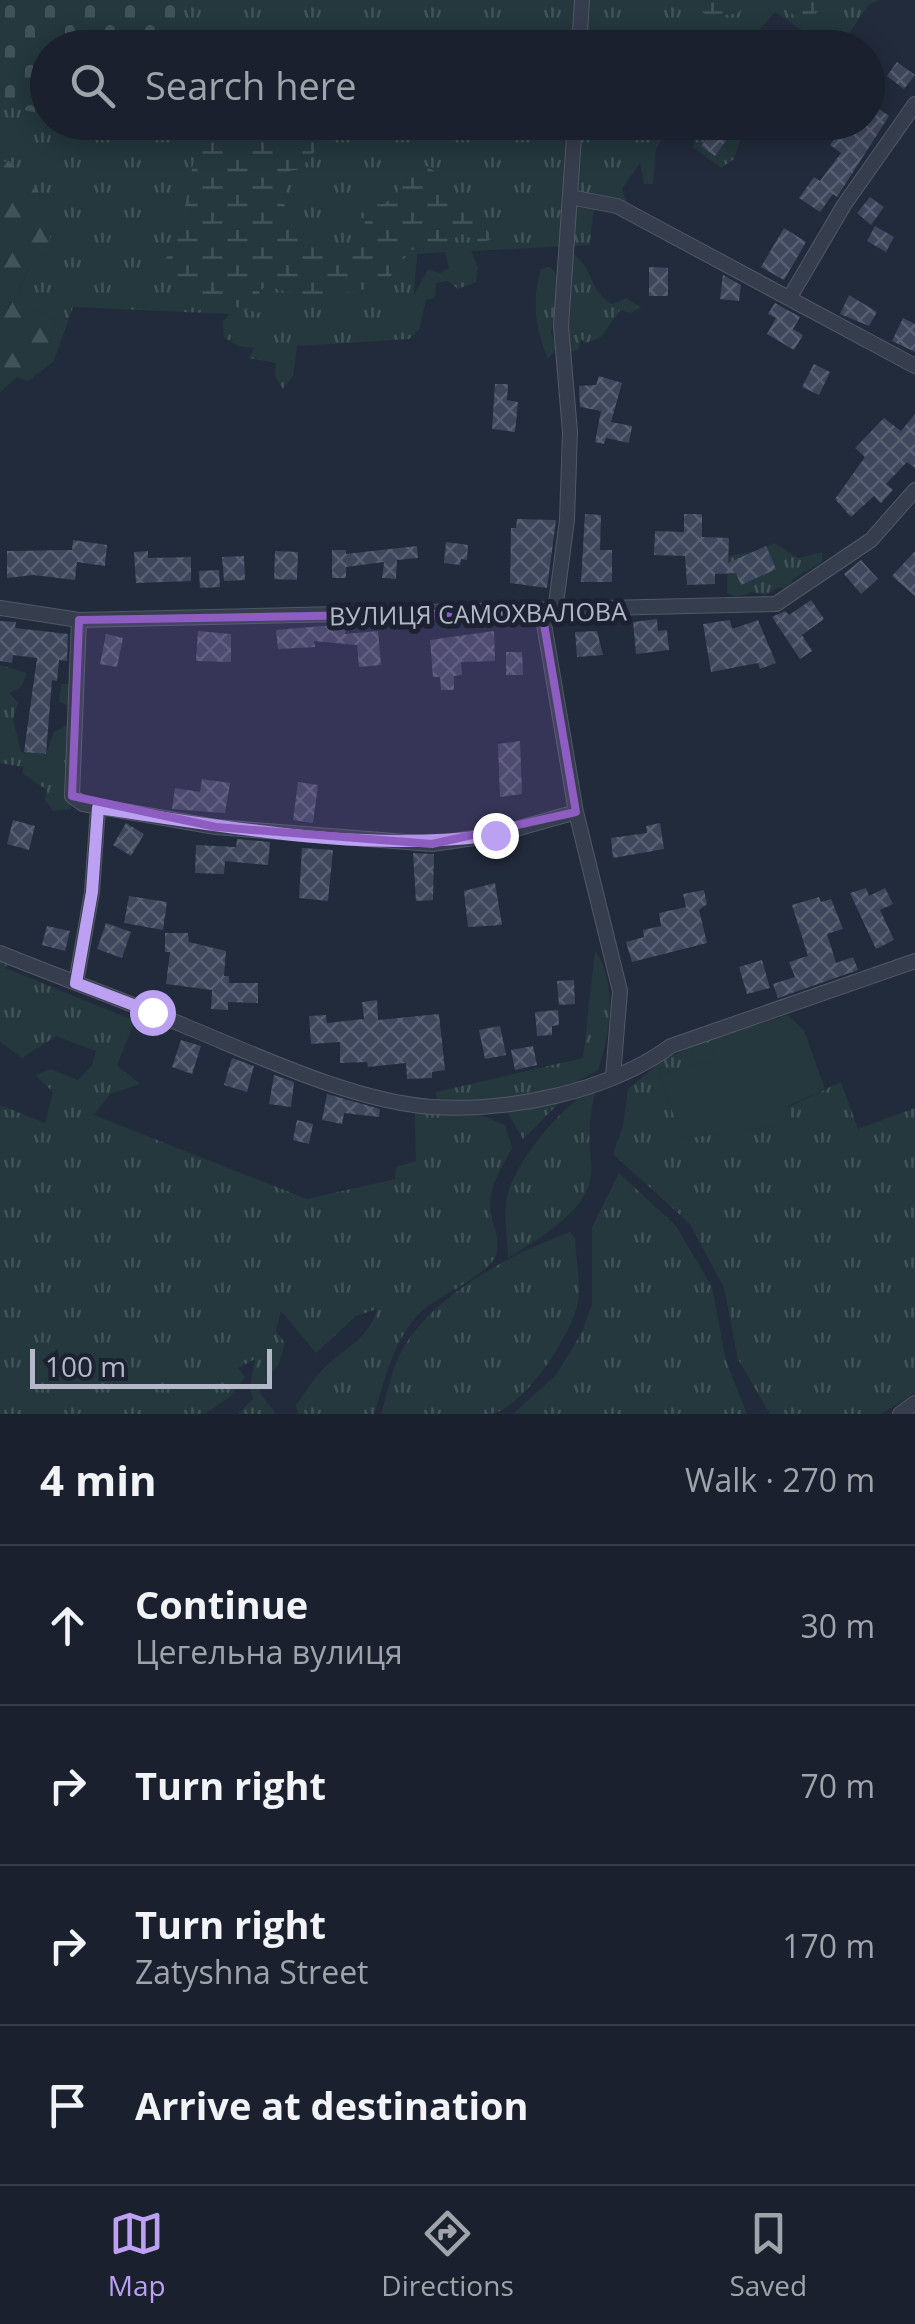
<!DOCTYPE html>
<meta charset="utf-8">
<style>
:root{--surface:#1a202d;--page:#232835;--text:#f1f3f6;--muted:#9fa3aa;--line:#383e49;--accent:#bca0f2}
body{margin:0;font-family:"Open Sans",sans-serif;background:var(--page);color:var(--text)}
.scale{position:absolute;left:30px;bottom:25px;width:242px;box-sizing:border-box;padding-left:10px;border:5px solid #b2b8c8;border-top:0;font-size:28px;line-height:35px;white-space:nowrap;color:#b2b8c8;-webkit-text-stroke:8px #1c2231;paint-order:stroke}
.stop{position:absolute;width:30px;height:30px;margin:-22px;border:8px solid #bca0f2;border-radius:50%;background:#fff}
.stop.end{background:#bca0f2;border-color:#fff;box-shadow:0 2px 10px #0008}
.list{margin:0;padding:0;list-style:none}
h2{display:flex;justify-content:space-between;align-items:center;height:130px;margin:0;padding:0 40px;font-size:42px}
h2 small{font-size:32px;font-weight:400;color:var(--muted)}
.list li{display:grid;grid-template-columns:65px 1fr auto;gap:30px;align-items:center;box-sizing:border-box;height:160px;padding:0 40px;border-top:2px solid var(--line)}
.list b{display:block;font-size:38px;white-space:nowrap}
.list p{margin:0;font-size:32px;white-space:nowrap;color:var(--muted)}
.list em{font-size:32px;font-style:normal;color:var(--muted)}
.icon{flex:none;width:55px;height:55px;fill:none;stroke:currentColor;stroke-width:2;stroke-linecap:round;stroke-linejoin:round}
.map{position:relative;flex:none;width:915px;height:1414px;overflow:hidden}
.search{position:absolute;background:var(--surface);box-shadow:0 5px 25px #0003;left:30px;right:30px;top:30px;height:110px;display:flex;align-items:center;gap:25px;box-sizing:border-box;padding:0 35px;border-radius:55px;color:var(--muted);font-size:38px}
.sheet{height:770px;background:var(--surface)}
nav{display:flex;justify-content:space-around;align-items:center;box-sizing:border-box;height:140px;border-top:2px solid var(--line);background:var(--surface);font-size:28px;color:var(--muted)}
nav a{display:grid;justify-items:center;gap:5px}
nav .on{color:var(--accent)}
.map>svg:first-child{display:block}
</style>
<div class="map">
<svg width="915" height="1414" viewBox="0 0 915 1414">
<defs>
<pattern id="grass-tufts" width="24" height="20" patternUnits="userSpaceOnUse" patternTransform="scale(2.5)"><rect width="24" height="20" fill="#24383d"/><path d="M3 7l-1-3M5 7V3M7 7l1-3M15 17l-1-3M17 17v-4M19 17l1-3" fill="none" stroke="#415358"/></pattern>
<pattern id="forest-firs" width="22" height="20" patternUnits="userSpaceOnUse" patternTransform="scale(2.5)"><rect width="22" height="20" fill="#24383d"/><path d="M5 1l3.5 6h-7zM16 11l3.5 6h-7z" fill="#415358"/></pattern>
<pattern id="wetland-marsh" width="20" height="14" patternUnits="userSpaceOnUse" patternTransform="scale(2.5)"><rect width="20" height="14" fill="#24383d"/><path d="M1 5h8M5 5V1M11 12h8M15 12V8" fill="none" stroke="#415358"/></pattern>
<pattern id="cemetery-stones" width="16" height="16" patternUnits="userSpaceOnUse" patternTransform="scale(2.5)"><rect width="16" height="16" fill="#24383d"/><path d="M2 7V4a2 2 0 0 1 4 0v3zM10 15v-3a2 2 0 0 1 4 0v3z" fill="#415358"/></pattern>
<pattern id="building-cross-hatch" width="8" height="8" patternUnits="userSpaceOnUse" patternTransform="scale(2.5)"><rect width="8" height="8" fill="#3e475c"/><path d="M0 0l8 8M0 8l8-8" fill="none" stroke="#585f72"/></pattern>
</defs>
<rect width="100%" height="100%" fill="#222b3c"/>
<path fill="url(#grass-tufts)" fill-rule="evenodd" d="M0,0H881L869,4L840,47H827L775,12L744,47L48,48V122L674,123L656,148L653,184H644L640,163L622,189L627,204L608,197L593,213L590,245L471,251L478,268L476,282L458,289L448,281L436,283L435,297L426,300L419,330L409,339L297,346L293,376L283,389L275,376L276,363L249,358L254,348L238,346L224,337L223,321L230,314L73,307L60,344L51,317L35,311L19,291L29,267L47,253L36,204L9,161L0,163ZM445,252L449,268L440,273L428,269L414,295L417,254Z
M711,123H730L724,131L740,140L734,159L721,168L693,147L697,133Z
M574,254C596,273 587,288 612,304L626,298L641,307L631,313L620,310L601,337L586,343L581,339L579,349L565,355L560,338L569,322L557,297L551,333L557,348L548,359C536,331 531,301 541,269L550,267L558,276Z
M774,543L798,558L822,552V562L793,579L787,590L779,587L765,595L752,592L736,597L727,593L728,556L761,550Z
M0,665L27,673L21,687L9,693L18,702L13,719L21,752L46,754L54,732L73,722L72,707L59,702L61,684H76L71,809L53,811L45,799L47,790L23,774V767L0,763Z
M595,951C618,982 610,1035 598,1070C552,1099 490,1105 437,1102L436,1092L583,1058Z
M0,955L11,960L5,968L135,1021L117,1065L140,1084L110,1094L94,1115L307,1199L395,1179L396,1167L416,1161L415,1113H475L505,1125L512,1148C503,1165 490,1185 490,1205C490,1223 503,1239 495,1257C488,1272 449,1293 435,1301C397,1324 386,1376 374,1414H298L296,1405C305,1393 314,1378 325,1367C343,1350 372,1335 377,1309L356,1316L316,1353L281,1311L276,1331L285,1343L279,1363L259,1392L276,1414H238L253,1399L250,1388L255,1359L238,1368L245,1377L231,1396L205,1414H0V1105L45,1123L53,1092L35,1075L51,1069L78,1080L92,1065L96,1051L56,1036L22,1058L0,1042Z
M710,1039L714,1060L791,1124L788,1107L841,1082L858,1129L915,1108V1393L881,1414H770L738,1359L724,1288L690,1224L613,1154L623,1126L628,1089L663,1060Z
M597,1086C589,1114 588,1134 591,1163C596,1209 540,1237 508,1258C508,1240 504,1220 506,1203C510,1166 565,1101 597,1086Z
M568,1094L523,1139L506,1110Z
M619,1173L676,1226L712,1287L726,1361L747,1414H513L556,1375L581,1334L592,1304V1227Z
M570,1232L575,1239C576,1259 581,1283 578,1302C572,1334 524,1409 490,1414C455,1414 416,1414 381,1414C387,1395 391,1372 400,1354C430,1296 511,1254 570,1232Z"/>
<path fill="url(#forest-firs)" d="M9,161L40,194L36,204L54,217L47,253L29,267L19,290L30,297L35,311L51,317L60,344L53,362L28,381L17,377L0,392V163Z"/>
<path fill="url(#wetland-marsh)" d="M687,0H748L738,13L713,17L689,7Z
M770,0H833L805,22Z
M241,123H296L297,129L308,127L318,147L301,169L290,171L283,200L286,209L281,220L302,237L310,234L347,251L364,241L365,219L353,214L361,204L376,201L380,205L394,198L409,168L423,164L442,176L493,238L481,244L462,234L439,246L411,250L383,286L310,299L267,286L259,291L265,308L259,313L177,292L162,269L184,212L194,159L205,139Z"/>
<path fill="url(#cemetery-stones)" d="M0,0H184L162,47L48,48L47,115L0,105Z"/>
<path fill="#24383d" d="M788,1015L804,1030L825,1089L788,1106L791,1124L683,1139L658,1075L714,1060L710,1039Z"/>
<path fill="url(#building-cross-hatch)" d="M897,62L915,75L904,89L887,76Z
M868,101L889,116L837,197L833,194L820,212L799,198L814,177L820,181L841,153L830,145L846,122H868Z
M719,122H750L739,138L732,132L715,156L701,146Z
M870,197L884,207L871,225L857,213Z
M875,226L894,237L886,252L867,241Z
M784,228L806,242L784,280L761,267Z
M649,267L668,268V296H649Z
M723,275L741,285L739,301L720,299Z
M849,295L877,312L869,326L840,314Z
M775,303L800,317L793,329L803,335L794,350L767,334L776,318L768,314Z
M903,318L915,324V352L892,341Z
M814,364L830,372L819,395L802,387Z
M599,376L622,383L611,422L632,426L629,443L606,438L604,444L595,442L601,411L580,407L579,386L596,385Z
M495,384H508L507,400L518,402L515,432L492,429Z
M915,414V468L907,462L886,484L893,490L881,503L874,496L851,517L835,499L865,457L855,448L884,418L901,431Z
M585,514L601,515L600,550H612V582H581Z
M684,514H702V537L729,538L728,563L766,546L776,569L741,585L736,573L715,574V584L687,585L685,556L654,555L655,531L684,532Z
M517,519L556,520L547,588L510,583L511,528H516Z
M73,540L107,545L105,566L77,562L75,580L34,575L7,578V551L72,550Z
M446,542L468,545L467,560L461,559L460,565L444,563Z
M417,546L418,558L397,560L396,579L382,578L384,562L346,567V578H332V550H346V554Z
M148,551V558L191,557V581L136,583L134,552Z
M275,551L298,552L297,580L274,579Z
M915,551V596L892,576Z
M244,556L245,580L224,581L222,557Z
M861,560L878,579L861,594L844,574Z
M219,570L220,587L200,588L199,571Z
M811,600L824,619L802,635L812,651L800,659L772,617L785,611L789,615Z
M657,619L658,631L667,630L669,650L636,654L633,622Z
M730,620L732,629L758,620L776,663L760,669L758,663L711,672L703,624Z
M0,621L16,622L15,628L68,634L67,661L59,660L57,681L52,680L46,754L24,752L37,658L13,655L12,663L0,661Z
M346,624L345,634L378,631L381,665L359,667L357,645L314,641L315,647L278,649L276,630Z
M198,631L231,634V662L196,661Z
M494,631L495,661L461,662L462,675L454,676V690H441L440,677H433L430,640Z
M597,631L603,655L577,657L575,632Z
M106,634L123,638L117,667L100,664Z
M506,652H522L523,675H506Z
M520,741L522,794L500,797L498,744Z
M202,779L230,783L225,813L172,809L175,788L200,792Z
M298,782L318,785L313,823L293,820Z
M13,820L35,826L29,850L7,844Z
M126,823L144,834L131,856L113,845Z
M660,823L664,849L613,858L611,838L647,833L646,826Z
M237,839L270,842L268,865L225,861L224,874L195,873L196,845L236,847Z
M302,848L333,850L328,901L299,898Z
M413,853L434,854L433,900L416,901Z
M495,883L502,925L468,927L464,891Z
M866,888L869,896L885,888L893,904L880,910L894,940L876,949L850,893Z
M704,890L707,904L699,910L707,943L632,962L626,942L644,937L643,930L661,926L659,913L686,907L683,894Z
M129,896L167,902L163,930L124,923Z
M819,897L821,902L831,899L843,929L827,934L836,963L853,957L858,970L778,998L773,984L795,977L789,962L808,956L792,905Z
M106,923L131,932L122,958L97,949Z
M47,926L70,931L65,951L42,945Z
M165,933H188L189,942L226,951L224,976H229V983H258V1003L228,1002V1010L211,1009L212,990L166,984L170,952H165Z
M762,960L770,988L747,994L739,967Z
M574,980L575,1004L559,1005L557,981Z
M377,1000L378,1020L439,1014L445,1070L432,1072V1078L407,1079L406,1063L368,1067L367,1062L340,1063V1042L311,1044L309,1016L326,1015L327,1023L364,1019L362,1002Z
M558,1010L559,1025L552,1026V1035L537,1036L535,1012Z
M500,1026L506,1055L485,1059L479,1030Z
M181,1040L201,1046L192,1074L172,1067Z
M533,1046L537,1065L515,1070L511,1050Z
M232,1058L254,1066L247,1092L224,1085Z
M274,1075L294,1082L291,1107L269,1104Z
M327,1094L380,1109L379,1117L344,1113L342,1124L322,1120Z
M297,1120L313,1124L309,1144L293,1140Z"/>
<g fill="none" stroke-linecap="round" stroke-linejoin="round">
<defs>
<path id="minor" d="M579,48L582,0
M570,197L617,206L915,366
M790,297L844,205L915,104
M0,608L79,620L776,604L871,540L915,490
M555,611L567,520L570,432L561,326L575,122
M542,612L576,812L620,991L613,1076
M79,620L72,796L83,804L216,827L432,844L495,835L576,812
M0,953C61,978 124,1000 185,1026C259,1056 352,1101 431,1107C509,1112 608,1092 671,1046L915,961
M76,983L92,892L98,808
M900,1414L915,1403"/>
</defs>
<use href="#minor" stroke="#515867" stroke-width="16"/>
<use href="#minor" stroke="#363d4c" stroke-width="14"/>
</g>
<g fill="none" stroke-linecap="round" stroke-linejoin="round">
<path stroke="#bca0f2" stroke-width="12" d="M152,1012L76,983L92,892L98,808C230,827 362,853 495,835"/>
</g>
<path fill="#8e5dc2" fill-opacity="0.2" stroke="#8e5dc2" stroke-width="8" stroke-linejoin="round" d="M542,612L576,812L432,844L216,827L72,796L79,620Z"/>
<g text-anchor="middle" dominant-baseline="central" stroke-width="10" stroke-linejoin="round" paint-order="stroke">
<g font-size="25" fill="#b2b8c8" stroke="#1c2231">
<text transform="translate(478 613) rotate(-1)">ВУЛИЦЯ САМОХВАЛОВА</text>
</g>
</g>
</svg>
<div class="scale">100 m</div>
<div class="stop" style="left:152px;top:1012px"></div>
<div class="stop end" style="left:495px;top:835px"></div>
<div class="search"><svg class="icon" aria-label="search" viewBox="0 0 24 24"><circle cx="10" cy="10" r="6"/><path d="M15 15l6 6"/></svg>Search here</div>
</div>
<section class="sheet">
<h2>4 min<small>Walk · 270 m</small></h2>
<ul class="list">
<li><svg class="icon" aria-label="ahead" viewBox="0 0 24 24"><path d="M12 20V5M6 11l6-6 6 6"/></svg><div><b>Continue</b><p>Цегельна вулиця</p></div><em>30 m</em></li>
<li><svg class="icon" aria-label="right" viewBox="0 0 24 24"><path d="M7 20v-9h11M14 6l5 5-5 5"/></svg><div><b>Turn right</b></div><em>70 m</em></li>
<li><svg class="icon" aria-label="right" viewBox="0 0 24 24"><path d="M7 20v-9h11M14 6l5 5-5 5"/></svg><div><b>Turn right</b><p>Zatyshna Street</p></div><em>170 m</em></li>
<li><svg class="icon" aria-label="arrive" viewBox="0 0 24 24"><path d="M6 21V4h12l-3 4 3 4H6"/></svg><div><b>Arrive at destination</b></div></li>
</ul>
</section>
<nav>
<a class="on"><svg class="icon" aria-label="map" viewBox="0 0 24 24"><path d="M3 6l6-2 6 2 6-2v14l-6 2-6-2-6 2zM9 4v14M15 6v14"/></svg>Map</a>
<a><svg class="icon" aria-label="directions" viewBox="0 0 24 24"><path d="M12 3l9 9-9 9-9-9zM9 14v-3h6M13 9l2 2-2 2"/></svg>Directions</a>
<a><svg class="icon" aria-label="saved" viewBox="0 0 24 24"><path d="M7 4h10v16l-5-4-5 4z"/></svg>Saved</a>
</nav>
